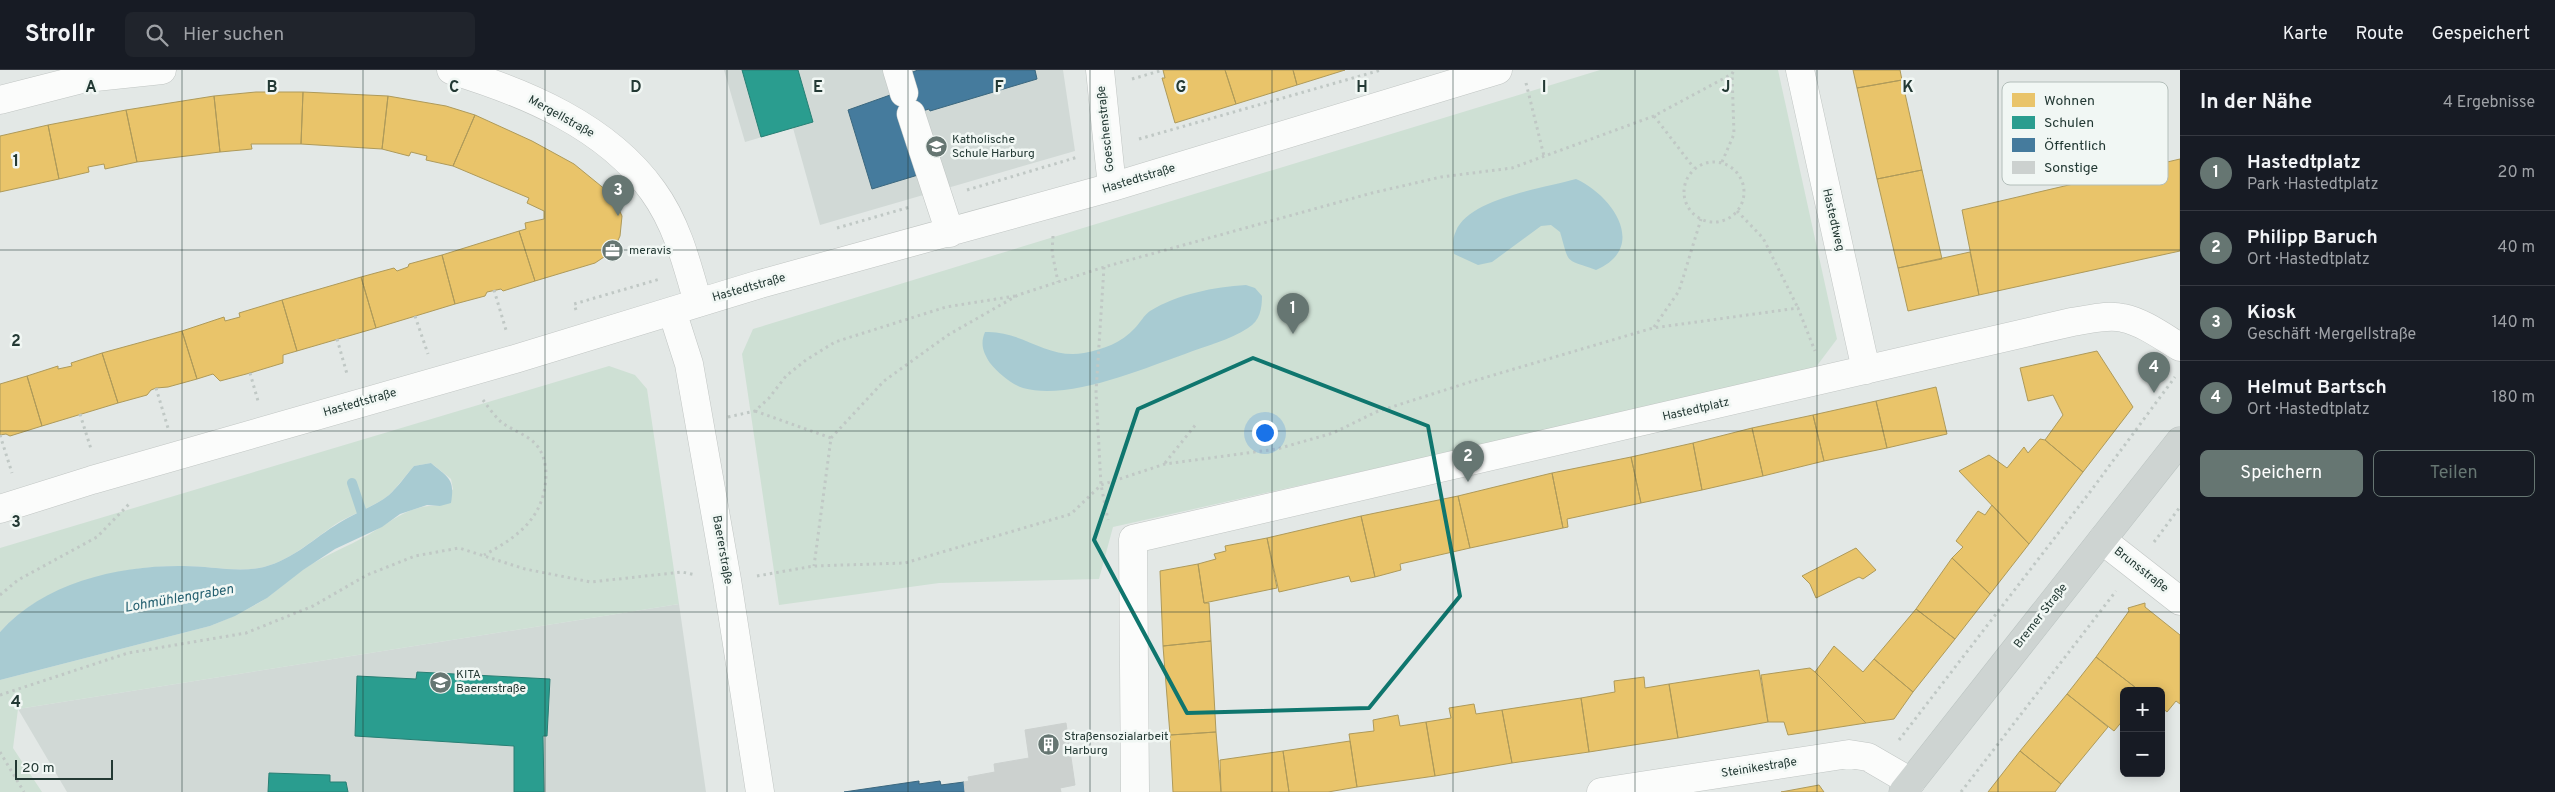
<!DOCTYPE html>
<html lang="de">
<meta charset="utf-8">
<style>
:root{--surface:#171b24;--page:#20242c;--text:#f1f3f6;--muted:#9ea1a6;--line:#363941;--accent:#667672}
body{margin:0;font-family:Overpass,sans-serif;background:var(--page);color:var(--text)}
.controls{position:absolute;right:15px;bottom:15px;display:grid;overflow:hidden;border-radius:8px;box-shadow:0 2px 12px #0003}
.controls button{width:45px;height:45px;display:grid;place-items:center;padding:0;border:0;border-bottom:1px solid var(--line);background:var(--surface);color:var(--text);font:25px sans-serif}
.scale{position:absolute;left:15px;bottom:12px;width:98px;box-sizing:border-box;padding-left:5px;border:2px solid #233934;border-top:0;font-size:14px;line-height:18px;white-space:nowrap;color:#233934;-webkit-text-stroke:4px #f1f7f4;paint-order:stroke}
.you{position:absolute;left:1264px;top:362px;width:18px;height:18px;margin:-12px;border:4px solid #fff;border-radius:50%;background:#1a73e8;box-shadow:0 0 0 8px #1a73e833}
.badge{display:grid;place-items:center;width:32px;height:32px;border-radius:50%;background:var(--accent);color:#fff;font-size:16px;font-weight:700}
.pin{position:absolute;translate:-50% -41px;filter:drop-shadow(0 1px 2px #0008)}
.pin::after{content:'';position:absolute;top:26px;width:18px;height:15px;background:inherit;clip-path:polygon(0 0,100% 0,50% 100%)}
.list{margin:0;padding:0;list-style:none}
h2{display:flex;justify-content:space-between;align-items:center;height:65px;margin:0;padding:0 20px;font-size:21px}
h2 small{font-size:16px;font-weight:400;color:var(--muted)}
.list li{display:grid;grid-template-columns:32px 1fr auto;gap:15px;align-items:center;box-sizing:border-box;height:75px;padding:0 20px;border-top:1px solid var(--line)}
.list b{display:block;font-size:19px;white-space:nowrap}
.list p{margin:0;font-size:16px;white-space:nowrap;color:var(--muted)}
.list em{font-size:16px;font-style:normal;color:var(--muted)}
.actions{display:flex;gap:10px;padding:15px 20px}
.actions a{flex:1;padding:11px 0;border:1px solid var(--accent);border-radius:8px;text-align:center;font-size:18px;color:var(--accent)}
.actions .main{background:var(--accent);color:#fff}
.icon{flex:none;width:28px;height:28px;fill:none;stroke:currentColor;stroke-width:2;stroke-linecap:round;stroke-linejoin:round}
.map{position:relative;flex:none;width:2180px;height:722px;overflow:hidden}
header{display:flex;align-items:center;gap:30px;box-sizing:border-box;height:70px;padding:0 25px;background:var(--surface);border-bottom:1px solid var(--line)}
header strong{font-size:24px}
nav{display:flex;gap:28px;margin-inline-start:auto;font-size:18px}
.search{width:350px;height:45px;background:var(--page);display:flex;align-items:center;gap:12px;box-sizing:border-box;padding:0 18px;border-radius:8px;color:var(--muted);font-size:19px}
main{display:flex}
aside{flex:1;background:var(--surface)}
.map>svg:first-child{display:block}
</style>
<header>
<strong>Strollr</strong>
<div class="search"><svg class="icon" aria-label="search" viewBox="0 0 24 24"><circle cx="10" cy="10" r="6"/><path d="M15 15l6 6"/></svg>Hier suchen</div>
<nav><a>Karte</a><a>Route</a><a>Gespeichert</a></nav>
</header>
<main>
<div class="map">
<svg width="2180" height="722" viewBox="0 0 2180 722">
<rect width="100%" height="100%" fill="#e3e8e6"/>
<path fill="#d1d9d6" d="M724,0H1063L1075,81L820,155L793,58L745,72Z
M679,534L706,722H67L18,639Z"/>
<path fill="#cee0d4" d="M1600,0H1778L1837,269L1813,301L1113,457L1099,509L939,513L779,535L742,284L753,259Z
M609,296L635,305L647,319L679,534L18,639L13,678L42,722H0V610L210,556C230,548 250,539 268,527C280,518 292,507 304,499C325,485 347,477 368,465C392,451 410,434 440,436L453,419L451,409L431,393L414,396C406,405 398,416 389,425C375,436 355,443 339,452C314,468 294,489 264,497C239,503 210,496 184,496C122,495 42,514 0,562V478Z"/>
<path fill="#a8cbd2" d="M1576,109C1612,125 1649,177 1596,200C1563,188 1570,195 1560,162L1551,155L1541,156L1492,192L1478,195L1454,184C1453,176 1452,169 1456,161C1469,128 1545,118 1576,109Z
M1246,215L1255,218L1262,226C1262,238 1260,251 1248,258C1230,270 1205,276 1185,284C1142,299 1068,331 1023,318C1011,314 998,303 990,293C983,282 980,274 985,262C1021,260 1048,290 1084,283C1104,279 1121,273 1135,258C1140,253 1144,245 1150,241C1178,224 1214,217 1246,215Z
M431,393C449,408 455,409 451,433L440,436L427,435L400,444L382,457L335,479L303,500L267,528L235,546L210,556L0,610V562C44,512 120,495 184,496C210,496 239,503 264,497C294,489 314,468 339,453C355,443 375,436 389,425C398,417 406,405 414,396Z"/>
<path fill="#e9c46a" stroke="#ae9a5a" d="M1163,0H1225L1236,34L1175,53L1162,8H1165Z
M1225,0H1293L1297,15L1236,34Z
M1293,0H1345L1297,15Z
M1853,0H1900L1902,10L1857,18Z
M1902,10L1922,100L1877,109L1857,18Z
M256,22H303L301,74H251L252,79L220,82L214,26Z
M303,22L388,26L382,79L301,74Z
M214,26L220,82L137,92L126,40Z
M388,26L446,36L475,45L453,96L426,90L427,86L411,82L409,86L382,79Z
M126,40L137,92L105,99L104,94L88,97L89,102L59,109L48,55Z
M475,45L532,71L574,94L612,125L622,146L620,166L613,181L595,193L535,211L519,161L526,159L525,153L544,149V141L527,133L529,128L453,96Z
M48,55L59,109L0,122V66Z
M2180,89V181L1979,225L1962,140Z
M1922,100L1942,189L1898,198L1877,109Z
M519,161L535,211L503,221L501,219L487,222L485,226L455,234L442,185Z
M1970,182L1979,225L1908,241L1898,198Z
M442,185L455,234L376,258L361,207L394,198L397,201L408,197L409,194Z
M361,207L376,258L297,281L282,230Z
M282,230L297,281L283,285V293L250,303L220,311L213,304L197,309L182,261L224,247L225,251L240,247L239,243Z
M182,261L197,309L168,317L156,318L151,320L147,325L118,333L102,283Z
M2097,281L2133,337L2083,402L2045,370L2063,345L2053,325L2028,331L2020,298Z
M102,283L118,333L42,356L27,306L58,296V299L72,296L71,293Z
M27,306L42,356L10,366L6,364L0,365V314Z
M1936,317L1947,364L1887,378L1876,331Z
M1876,331L1887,378L1824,391L1813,345Z
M1813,345L1824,391L1763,406L1752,358Z
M1752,358L1763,406L1702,420L1693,373Z
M2040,369L2045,370L2083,402L2029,474L1959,401L1989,385L2007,398L2024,377L2028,383Z
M1693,373L1702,420L1641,433L1631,387Z
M1631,387L1641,433L1567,449L1568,457L1563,458L1552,403Z
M1552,403L1563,458L1470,478L1458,426Z
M1458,426L1470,478L1400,494L1401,500L1375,507L1361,446Z
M1992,435L2029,474L1990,524L1952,488L1963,477L1956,471L1978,441L1985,445Z
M1361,446L1375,507L1351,512L1349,506L1279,522L1267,468Z
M1267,468L1277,518L1204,533L1198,494L1216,489L1214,484L1226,481L1225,476Z
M1856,478L1876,500L1863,509L1859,507L1816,528L1810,514L1802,506Z
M1952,488L1990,524L1955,569L1916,539Z
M1198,494L1204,533H1209L1211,571L1163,576L1160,501Z
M2145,533V537L2180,565V634L2176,631L2167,642L2161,637V621H2140L2096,587L2129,541L2128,538Z
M1916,539L1955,569L1913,622L1874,589Z
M1211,571L1216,662L1170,665L1163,576Z
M1834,576L1863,602L1874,589L1913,622L1894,649L1866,653L1815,602Z
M2096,587L2140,621H2124V649L2114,661L2067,624Z
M1810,598L1815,602L1866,653L1788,665L1784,652H1768L1761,605Z
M1759,600L1768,652L1678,668L1669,614Z
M1644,607L1645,618L1669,614L1678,668L1589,682L1581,628L1615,622L1614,611Z
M2067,624L2108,657L2061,714L2020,681Z
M1581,628L1589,682L1512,693L1502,640Z
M1474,634L1476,644L1502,640L1512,693L1435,706L1426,652L1451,648L1449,638Z
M1398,645L1400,656L1426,652L1435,706L1357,717L1349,664L1374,661L1373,650Z
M1216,662L1221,722H1173L1170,665Z
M1350,671L1357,717L1328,722H1289L1283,681Z
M1283,681L1289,722H1221L1220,690Z
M2020,681L2061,714L2055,722H1988Z
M1819,715L1824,722H1781Z"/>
<path fill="#2a9d8f" stroke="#287f74" d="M742,0H798L813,52L761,67Z
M417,602L550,609L547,666H543L544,722H514V676L355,666L357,606L416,609Z
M269,703L330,705V712H346L348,722H268Z"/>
<path fill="#457b9d" stroke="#3b677e" d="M1035,0L1037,9L930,41L929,39L919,42L918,105L872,119L848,40L893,24L910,3L918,0Z
M919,711V714L940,711L941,715L964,712L965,722H844Z"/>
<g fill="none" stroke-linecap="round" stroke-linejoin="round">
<path stroke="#a8cbd2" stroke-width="10" d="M352,413L365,452"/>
</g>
<path fill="#ccd1cf" stroke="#ccd1cf" d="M1066,653L1075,715L1060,718L1061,722H965L964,712L969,711L968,707L995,702L994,694L1029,688L1025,660Z"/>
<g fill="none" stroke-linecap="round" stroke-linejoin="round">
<defs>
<path id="minor" d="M451,0C524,22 607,56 653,121C677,154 687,194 698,233
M897,0L904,23
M1100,0L1112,117
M1800,0L1866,300
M0,30L86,8L162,0
M911,44L950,163
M672,241L689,294L727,510L760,722
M0,439L92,410L515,289L760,214L1112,117L1498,0
M2102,470L2180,531
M1135,722L1133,469L2072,252C2088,250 2107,244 2123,248C2143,252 2163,267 2180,277
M1601,722L1849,684L1868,687L1911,712"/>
<path id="major" d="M1903,722L2180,371"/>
</defs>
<use href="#minor" stroke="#c0c5c3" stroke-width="29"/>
<use href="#major" stroke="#bcc4c2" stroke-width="29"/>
<path stroke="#c0c8c5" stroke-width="3" stroke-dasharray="2.5 4" stroke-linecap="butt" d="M1132,9L1163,0
M1526,13L1544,86
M1654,46L1694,98
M1139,69L1381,0
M1684 122a30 30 0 1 1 60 0a30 30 0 1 1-60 0Z
M1722,92L1734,64L1732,4
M967,120L1078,87
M1737,141L1763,168L1798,238
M837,158L910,137
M1053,166L1052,182L1058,212
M1104,197L1096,322L1101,415L1108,450
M494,220L506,260
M576,240L574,234L660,209
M415,246L428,284
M1654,257L1679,221L1701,149
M337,269L347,304
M250,303L258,331
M156,318L168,358
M483,330C488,337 494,345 500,351C512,361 528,364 538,377C544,385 546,396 546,405C545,447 518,467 484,485
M755,341L831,368L814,496
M80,344L91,379
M728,347L755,341L769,328L786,306L806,290L835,272L946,237L1015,226
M0,365L12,403
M831,368L884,311L948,265L1018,225L1104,197L1372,123L1441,107L1512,98L1654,46L1732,4L1734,0
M1165,393L1197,353
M2154,472L2180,437
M757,506L814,496L905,493L1071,444L1101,415L1165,394L1277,379L1333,363L1376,342L1470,312L1653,258L1798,238L1815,281
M0,525L18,510L97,467L131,432
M0,625L128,583L246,563L313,536L367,505L415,486L459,478L525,499L591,512L682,502L696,505
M1899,670L2090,422L2175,307
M0,682L24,722
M1961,722L2116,521"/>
<use href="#minor" stroke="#fbfcfb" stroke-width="28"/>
<use href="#major" stroke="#ced4d2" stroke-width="28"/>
</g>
<path fill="none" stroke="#0f766e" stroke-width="4" stroke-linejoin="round" d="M1253,288L1428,356L1460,526L1369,638L1187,643L1094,470L1138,339Z"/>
<path fill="none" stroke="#233934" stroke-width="1" stroke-opacity="0.55" d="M182,0V722M363,0V722M545,0V722M727,0V722M908,0V722M1090,0V722M1272,0V722M1453,0V722M1635,0V722M1817,0V722M1998,0V722M0,180H2180M0,361H2180M0,542H2180"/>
<defs>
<symbol id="school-disc" viewBox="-11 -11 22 22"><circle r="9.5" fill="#667672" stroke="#f1f7f4"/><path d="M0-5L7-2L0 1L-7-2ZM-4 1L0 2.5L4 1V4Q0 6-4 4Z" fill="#fff"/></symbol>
<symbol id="office-disc" viewBox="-11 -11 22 22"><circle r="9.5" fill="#667672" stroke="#f1f7f4"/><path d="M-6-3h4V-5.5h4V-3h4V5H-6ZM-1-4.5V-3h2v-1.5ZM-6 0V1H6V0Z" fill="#fff"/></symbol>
<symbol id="building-disc" viewBox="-11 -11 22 22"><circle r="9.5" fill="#667672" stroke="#f1f7f4"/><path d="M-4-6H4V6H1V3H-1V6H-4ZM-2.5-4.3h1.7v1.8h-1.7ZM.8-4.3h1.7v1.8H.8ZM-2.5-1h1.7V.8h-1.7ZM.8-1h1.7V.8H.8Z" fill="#fff"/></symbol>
</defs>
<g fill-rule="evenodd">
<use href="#school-disc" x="924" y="64" width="25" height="25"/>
<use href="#office-disc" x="600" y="168" width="25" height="25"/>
<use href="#school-disc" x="428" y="600" width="25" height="25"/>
<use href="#building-disc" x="1036" y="662" width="25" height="25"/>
</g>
<g text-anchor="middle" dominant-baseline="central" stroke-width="5" stroke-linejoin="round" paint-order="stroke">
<g font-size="12" fill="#233934" stroke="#f1f7f4">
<text transform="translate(561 47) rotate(29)">Mergellstraße</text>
<text transform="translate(1106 59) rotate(-96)">Goeschenstraße</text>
<text transform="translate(1139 109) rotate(-17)">Hastedtstraße</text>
<text transform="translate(1833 150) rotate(77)">Hastedtweg</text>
<text transform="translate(749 218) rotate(-16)">Hastedtstraße</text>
<text transform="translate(360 333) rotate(-16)">Hastedtstraße</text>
<text transform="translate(1696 340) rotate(-13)">Hastedtplatz</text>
<text transform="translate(722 480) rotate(80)">Baererstraße</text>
<text transform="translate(2141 500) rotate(38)">Brunsstraße</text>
<text transform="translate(2041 546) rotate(-52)">Bremer Straße</text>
<text transform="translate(1759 698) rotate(-9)">Steinikestraße</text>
</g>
<g font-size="12" fill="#233934" stroke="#f1f7f4" text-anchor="start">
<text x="952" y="70">Katholische<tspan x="952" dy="14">Schule Harburg</tspan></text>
<text x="629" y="181">meravis</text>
<text x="456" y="605">KITA<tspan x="456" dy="14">Baererstraße</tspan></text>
<text x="1064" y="667">Straßensozialarbeit<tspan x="1064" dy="14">Harburg</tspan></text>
</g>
<g font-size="14" font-style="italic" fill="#245f6f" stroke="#f1f7f4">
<text transform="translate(179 529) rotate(-10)">Lohmühlengraben</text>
</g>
</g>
<rect x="2002" y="12" width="166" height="103" rx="8" fill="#f1f7f4" stroke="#b3beba" stroke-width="1"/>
<rect x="2012" y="23" width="23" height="14" fill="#e9c46a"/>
<rect x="2012" y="46" width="23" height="13" fill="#2a9d8f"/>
<rect x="2012" y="68" width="23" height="14" fill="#457b9d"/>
<rect x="2012" y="91" width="23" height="13" fill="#ccd1cf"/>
<g font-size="14" fill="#233934">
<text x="2044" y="35">Wohnen</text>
<text x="2044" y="57">Schulen</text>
<text x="2044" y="80">Öffentlich</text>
<text x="2044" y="102">Sonstige</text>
</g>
<g font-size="16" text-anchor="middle" font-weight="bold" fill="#233934" stroke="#f1f7f4" stroke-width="5" stroke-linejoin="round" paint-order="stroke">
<text x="91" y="22">A</text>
<text x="272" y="22">B</text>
<text x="454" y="22">C</text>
<text x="636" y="22">D</text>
<text x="818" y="22">E</text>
<text x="999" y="22">F</text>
<text x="1181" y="22">G</text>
<text x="1362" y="22">H</text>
<text x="1544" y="22">I</text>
<text x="1726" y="22">J</text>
<text x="1908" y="22">K</text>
<text x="16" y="96">1</text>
<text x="16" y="276">2</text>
<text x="16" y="457">3</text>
<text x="16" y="637">4</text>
</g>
</svg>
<div class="controls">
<button>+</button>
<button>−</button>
</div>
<div class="scale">20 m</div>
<div class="you"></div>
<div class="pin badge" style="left:1293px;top:264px">1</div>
<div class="pin badge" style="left:1468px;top:412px">2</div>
<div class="pin badge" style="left:618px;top:146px">3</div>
<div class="pin badge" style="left:2154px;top:323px">4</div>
</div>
<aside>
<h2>In der Nähe<small>4 Ergebnisse</small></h2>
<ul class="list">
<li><span class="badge">1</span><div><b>Hastedtplatz</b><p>Park · Hastedtplatz</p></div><em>20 m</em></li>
<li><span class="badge">2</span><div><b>Philipp Baruch</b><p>Ort · Hastedtplatz</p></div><em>40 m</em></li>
<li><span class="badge">3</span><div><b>Kiosk</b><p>Geschäft · Mergellstraße</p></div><em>140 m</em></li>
<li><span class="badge">4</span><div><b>Helmut Bartsch</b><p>Ort · Hastedtplatz</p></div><em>180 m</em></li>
</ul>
<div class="actions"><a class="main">Speichern</a><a>Teilen</a></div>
</aside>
</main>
